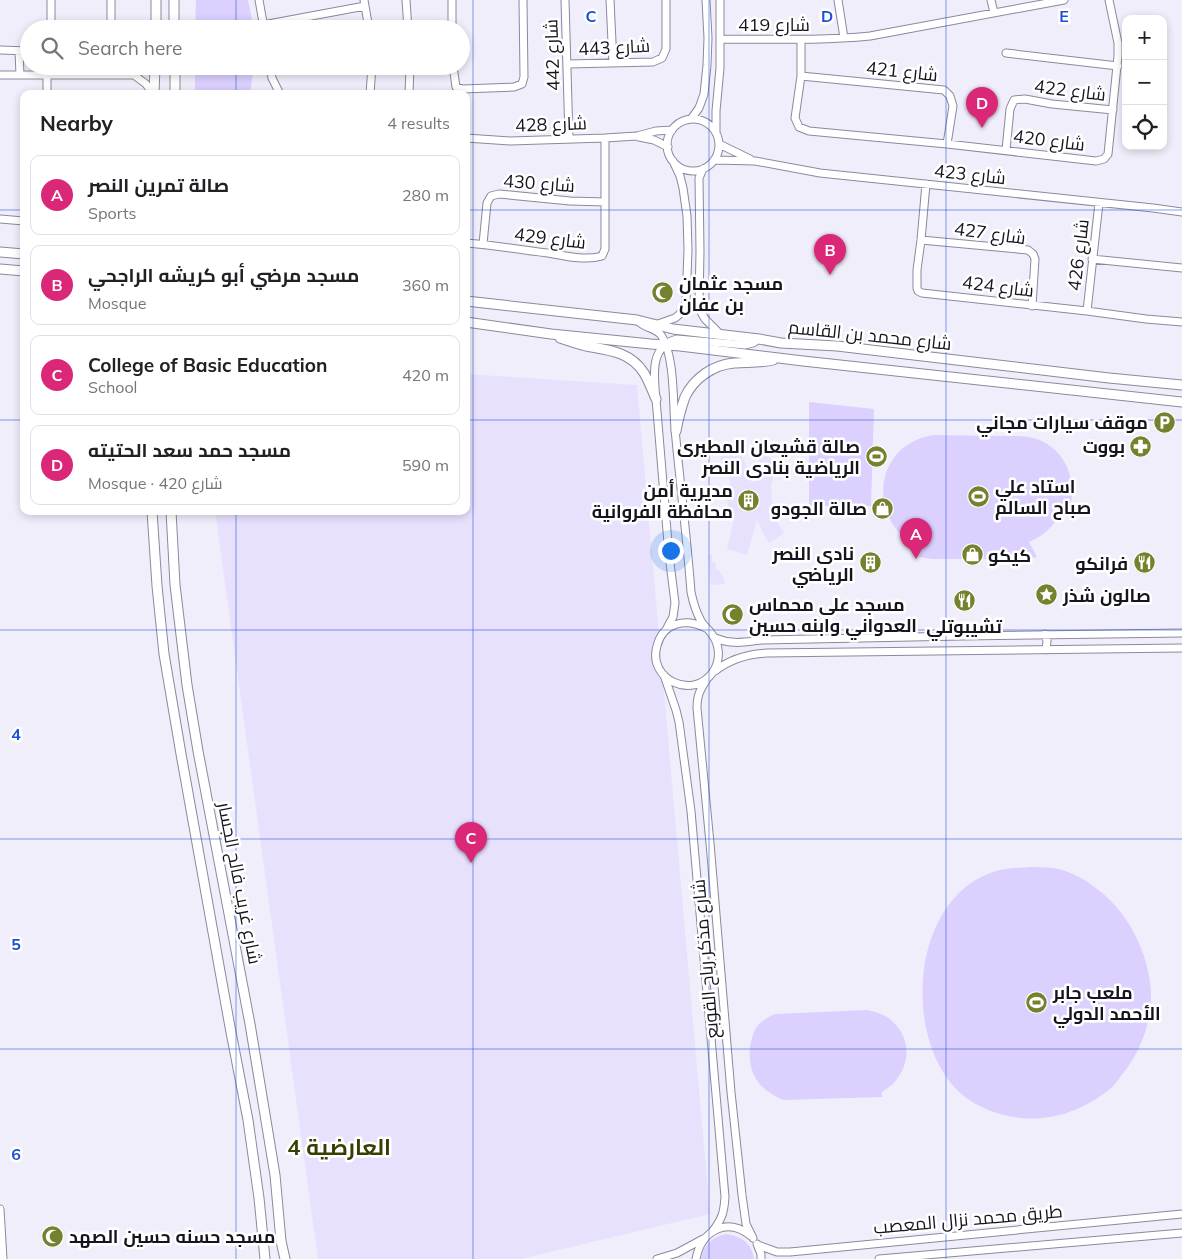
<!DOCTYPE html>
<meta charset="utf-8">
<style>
:root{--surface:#fff;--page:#f2f2f2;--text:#202124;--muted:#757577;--line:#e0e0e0;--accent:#db2777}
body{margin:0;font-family:Mulish,Cairo,sans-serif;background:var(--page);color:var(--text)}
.controls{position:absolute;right:15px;top:15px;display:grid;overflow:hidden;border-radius:10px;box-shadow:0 2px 8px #0003}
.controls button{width:45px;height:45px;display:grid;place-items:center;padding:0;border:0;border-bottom:1px solid var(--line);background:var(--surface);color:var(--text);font:25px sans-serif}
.you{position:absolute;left:670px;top:550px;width:18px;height:18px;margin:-12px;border:4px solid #fff;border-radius:50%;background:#1a73e8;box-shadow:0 0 0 8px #1a73e833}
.badge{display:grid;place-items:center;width:32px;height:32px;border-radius:50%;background:var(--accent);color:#fff;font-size:16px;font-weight:700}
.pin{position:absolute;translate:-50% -41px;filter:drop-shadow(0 1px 2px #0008)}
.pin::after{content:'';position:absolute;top:26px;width:18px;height:15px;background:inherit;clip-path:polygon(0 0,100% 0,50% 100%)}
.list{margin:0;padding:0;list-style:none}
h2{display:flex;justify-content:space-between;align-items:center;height:65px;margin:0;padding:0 20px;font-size:21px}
h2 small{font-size:16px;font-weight:400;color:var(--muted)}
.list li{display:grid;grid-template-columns:32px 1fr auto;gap:15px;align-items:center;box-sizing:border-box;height:80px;margin:0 10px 10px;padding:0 10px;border:1px solid var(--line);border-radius:10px}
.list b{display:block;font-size:19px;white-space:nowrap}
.list p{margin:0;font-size:16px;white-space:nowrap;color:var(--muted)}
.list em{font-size:16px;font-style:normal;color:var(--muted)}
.icon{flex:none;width:28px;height:28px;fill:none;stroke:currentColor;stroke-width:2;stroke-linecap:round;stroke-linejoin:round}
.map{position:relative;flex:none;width:1182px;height:1259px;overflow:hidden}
.search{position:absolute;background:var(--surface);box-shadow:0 2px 8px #0003;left:20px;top:20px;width:450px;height:55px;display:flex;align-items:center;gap:12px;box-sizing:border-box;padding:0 18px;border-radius:28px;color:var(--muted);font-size:19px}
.panel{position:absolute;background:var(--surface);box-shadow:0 2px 8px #0003;left:20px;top:90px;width:450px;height:425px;border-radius:10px}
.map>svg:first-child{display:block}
</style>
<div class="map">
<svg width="1182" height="1259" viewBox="0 0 1182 1259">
<rect width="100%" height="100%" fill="#f1eefc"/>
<path fill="#e8e1fe" d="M466,374L637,385L710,1214L521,1259H318L215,511H466Z
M736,444L754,482L757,466L762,454L778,462L773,477L771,485L772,501L777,521L784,533L769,543L763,533L757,520L747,555L727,549L734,518L729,513L726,508L729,507L727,501V496H725V492L731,483L718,453Z
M708,555H712V562H715L716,569H718L724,578L725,584L711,585Z"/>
<path fill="#dcd0ff" d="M196,0H248L254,29H195Z
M195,66H254L250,94H195Z
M809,402L874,409L871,506H809Z
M933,435C955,435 977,436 999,436C1011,436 1025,435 1037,439C1051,444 1061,454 1067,467C1074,483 1073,500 1068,516L1060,514C1053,527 1043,536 1029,542L1037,557L1025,559H932L919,557L923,550C866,525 871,445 933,435Z
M1031,867C1039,867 1047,867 1054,868C1071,871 1088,881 1101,892C1130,915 1149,955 1151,992C1152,1023 1140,1053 1121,1076C1118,1080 1115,1085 1111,1088C1092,1104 1067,1116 1042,1118C1013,1121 978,1111 957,1090C903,1035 911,903 990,873C1003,868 1017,868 1031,867Z
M867,1010C877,1012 887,1015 894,1023C916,1044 907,1078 882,1092V1097L783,1100C758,1089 748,1074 750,1047C751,1041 753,1033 756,1028C761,1021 768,1017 775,1014Z
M726,1234C741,1236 752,1243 754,1259H701C703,1245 712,1237 726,1234Z"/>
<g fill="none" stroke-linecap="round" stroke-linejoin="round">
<defs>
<path id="minor" d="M51,0V29
M259,0L264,28
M364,0L369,29
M406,0L408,29
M452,0V29
M565,0L569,138
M610,0L613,63
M838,0L844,38
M991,0L994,13
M263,25L365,6
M111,29V0
M720,39C770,39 820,41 870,36L1064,0
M801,40V76L795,118L799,127L809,131L947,144L1096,161L1104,159L1108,154L1118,56V43L1109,0
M0,50L29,51
M19,51L20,75
M1006,53L1118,66
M568,64L653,62L662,58L666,49V0
M111,66V75
M270,66L272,78L280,94
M453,66L456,87L463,89L514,87L522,84L524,77L523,0
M0,75H134L147,66
M134,75L146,84L153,94
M801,76L944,90L950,96L953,106L947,144
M47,94V75
M370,94L372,66
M409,94L410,66
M691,119L699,108L704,94L707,65L708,38L706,0
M667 145a26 26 0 1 1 52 0a26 26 0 1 1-52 0Z
M716,132V111L720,68V0
M639,137L654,140L668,147
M466,138L510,141L605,138L637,136L656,131L672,130
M719,144L750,159
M1006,150L1010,109L1014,100L1025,99L1052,104L1113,110
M715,160L755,161L820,173L1153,208L1182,212
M703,169L699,178L700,251L699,303L701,312L705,319L720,334
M926,184L921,240L917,270V288L918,291L922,293L1087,311L1146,319L1182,322
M0,219L24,221
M921,240L1028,250L1033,254L1035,259L1032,306
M466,243C494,245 521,250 548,253C565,256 585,261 602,256L605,249V138
M483,244L487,203L491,196L499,194L570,201L605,202
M1092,259L1182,268
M1087,311L1099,203
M639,322C646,328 657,329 661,335C675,355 673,405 675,429C680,483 687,538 691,592C693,602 696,612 701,621C704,626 708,629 711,633C720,644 721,660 713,672C693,701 647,679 657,646C663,622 686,618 706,628
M658,324L675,318L680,314L686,303L688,250L687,216L683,188L680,176L673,161
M667,628L673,617L675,603L669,555L656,399C654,377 649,346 677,339L745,345L753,343L759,339
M1045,634L1047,641L1046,650
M715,638C732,645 744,642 762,640L962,636L1182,633
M715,671C730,659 747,654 767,653L1182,648
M664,675L676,710L679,722L691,811L725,1197C724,1213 722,1219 712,1232
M707,679C700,690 697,695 697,708L710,843L731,1092L742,1195L746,1224L753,1238
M0,1209L3,1259
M757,1244L761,1254V1259
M758,1245L777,1252H790L1182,1214
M657,1259L677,1253L703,1239
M696,1259C701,1231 727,1216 751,1236
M879,1259L1182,1233"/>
<path id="major" d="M174,0V29
M156,29V0
M175,66V94
M154,94L155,66
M0,252L24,254
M0,269L24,271
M466,301L637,320L673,329L759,339L781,343L837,346L1109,378L1182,385
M466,322L551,334L651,344L680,346L803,361L1182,402
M560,338C569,341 577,344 586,346C609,350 631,352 644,373C649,381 652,390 656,399
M676,431C678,420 681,408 685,397C694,378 713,365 734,363C748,362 760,363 773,360
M152,511L157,586L164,654L181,754L230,1027L248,1120L259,1198L265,1259
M171,511L175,585L187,685L198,751L250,1024L275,1175L281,1241L285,1259"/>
</defs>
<use href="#minor" stroke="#8d889c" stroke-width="9"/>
<use href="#major" stroke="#8d889c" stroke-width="11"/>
<use href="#minor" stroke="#fff" stroke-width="7"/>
<use href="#major" stroke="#fff" stroke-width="9"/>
</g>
<path fill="none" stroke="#1d4ed8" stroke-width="1" stroke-opacity="0.55" d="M236,0V29M473,0V1259M709,0V1259M946,0V1259M236,66V94M0,210H24M466,210H1182M0,420H24M466,420H1182M236,511V1259M0,630H1182M0,839H1182M0,1049H1182"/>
<defs>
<symbol id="mosque-disc" viewBox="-11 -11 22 22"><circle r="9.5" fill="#76812e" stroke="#fff"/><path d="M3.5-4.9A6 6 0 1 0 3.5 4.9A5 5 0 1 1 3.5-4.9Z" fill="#fff"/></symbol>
<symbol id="parking-disc" viewBox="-11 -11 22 22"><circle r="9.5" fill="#76812e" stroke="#fff"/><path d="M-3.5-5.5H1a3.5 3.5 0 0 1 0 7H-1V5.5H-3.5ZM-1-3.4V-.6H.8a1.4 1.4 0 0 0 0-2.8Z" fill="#fff"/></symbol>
<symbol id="pharmacy-disc" viewBox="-11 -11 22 22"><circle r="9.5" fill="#76812e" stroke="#fff"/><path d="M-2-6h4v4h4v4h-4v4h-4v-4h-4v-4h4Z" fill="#fff"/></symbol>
<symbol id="stadium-disc" viewBox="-11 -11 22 22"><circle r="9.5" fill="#76812e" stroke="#fff"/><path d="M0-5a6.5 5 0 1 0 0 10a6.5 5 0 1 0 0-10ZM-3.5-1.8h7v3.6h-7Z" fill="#fff"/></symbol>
<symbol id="building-disc" viewBox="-11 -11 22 22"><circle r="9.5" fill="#76812e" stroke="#fff"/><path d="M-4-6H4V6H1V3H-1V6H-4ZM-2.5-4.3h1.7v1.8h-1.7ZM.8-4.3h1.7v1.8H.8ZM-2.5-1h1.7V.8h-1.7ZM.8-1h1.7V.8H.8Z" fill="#fff"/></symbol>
<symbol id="shop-disc" viewBox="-11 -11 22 22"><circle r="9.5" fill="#76812e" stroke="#fff"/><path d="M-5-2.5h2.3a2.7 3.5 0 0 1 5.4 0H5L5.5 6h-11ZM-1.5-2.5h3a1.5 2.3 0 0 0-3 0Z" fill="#fff"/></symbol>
<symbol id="restaurant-disc" viewBox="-11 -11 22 22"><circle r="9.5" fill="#76812e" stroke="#fff"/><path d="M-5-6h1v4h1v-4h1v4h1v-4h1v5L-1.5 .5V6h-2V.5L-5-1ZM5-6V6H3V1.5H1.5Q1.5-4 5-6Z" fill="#fff"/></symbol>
<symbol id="sight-disc" viewBox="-11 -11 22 22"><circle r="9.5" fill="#76812e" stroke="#fff"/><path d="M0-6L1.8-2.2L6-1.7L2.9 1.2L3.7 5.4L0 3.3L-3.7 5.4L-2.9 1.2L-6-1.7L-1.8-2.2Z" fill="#fff"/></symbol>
</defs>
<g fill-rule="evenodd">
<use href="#mosque-disc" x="650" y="280" width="25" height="25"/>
<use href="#parking-disc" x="1152" y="410" width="25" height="25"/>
<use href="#pharmacy-disc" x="1128" y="434" width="25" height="25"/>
<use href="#stadium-disc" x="864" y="444" width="25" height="25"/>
<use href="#stadium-disc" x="966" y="484" width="25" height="25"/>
<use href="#building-disc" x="736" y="488" width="25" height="25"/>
<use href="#shop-disc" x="870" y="496" width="25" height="25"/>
<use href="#shop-disc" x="960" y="542" width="25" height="25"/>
<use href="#building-disc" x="858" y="550" width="25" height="25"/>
<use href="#restaurant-disc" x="1132" y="550" width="25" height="25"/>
<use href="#sight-disc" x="1034" y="582" width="25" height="25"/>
<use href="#restaurant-disc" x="952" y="588" width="25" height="25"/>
<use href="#mosque-disc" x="720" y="602" width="25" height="25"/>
<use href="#stadium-disc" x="1024" y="990" width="25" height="25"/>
<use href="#mosque-disc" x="40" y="1224" width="25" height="25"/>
</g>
<g text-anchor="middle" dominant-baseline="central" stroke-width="5" stroke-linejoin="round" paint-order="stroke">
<g font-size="18" fill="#16141c" stroke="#fff">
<text x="774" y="24">شارع 419</text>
<text transform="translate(614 47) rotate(-3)">شارع 443</text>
<text transform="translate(552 55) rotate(-92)">شارع 442</text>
<text transform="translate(902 71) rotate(6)">شارع 421</text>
<text transform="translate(1070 90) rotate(7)">شارع 422</text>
<text transform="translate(551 124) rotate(-2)">شارع 428</text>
<text transform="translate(1049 140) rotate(7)">شارع 420</text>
<text transform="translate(970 174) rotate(6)">شارع 423</text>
<text transform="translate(539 183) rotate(4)">شارع 430</text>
<text transform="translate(990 233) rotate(8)">شارع 427</text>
<text transform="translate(550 238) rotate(7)">شارع 429</text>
<text transform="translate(1078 255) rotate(-83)">شارع 426</text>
<text transform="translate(998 286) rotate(7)">شارع 424</text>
<text transform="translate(870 335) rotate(6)">شارع محمد بن القاسم</text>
<text transform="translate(240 883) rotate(79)">شارع غريب فالح الجسار</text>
<text transform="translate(705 959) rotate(-95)">شارع مذكر رباح القوبع</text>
<text transform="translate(968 1219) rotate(-5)">طريق محمد نزال المعصب</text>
</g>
<g font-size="18" font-weight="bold" fill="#16141c" stroke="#fff" text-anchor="start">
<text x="679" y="283">مسجد عثمان<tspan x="679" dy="21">بن عفان</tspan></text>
<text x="1148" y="422" text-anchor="end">موقف سيارات مجاني</text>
<text x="860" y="446" text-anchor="end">صالة قشيعان المطيرى<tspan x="860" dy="21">الرياضية بنادى النصر</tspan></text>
<text x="1125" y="446" text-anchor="end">بووت</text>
<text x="995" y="486">استاد علي<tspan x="995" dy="21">صباح السالم</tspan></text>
<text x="733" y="490" text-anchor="end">مديرية أمن<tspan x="733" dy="21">محافظة الفروانية</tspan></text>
<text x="867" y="508" text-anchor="end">صالة الجودو</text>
<text x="854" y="553" text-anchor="end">نادي النصر<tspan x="854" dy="21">الرياضي</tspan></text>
<text x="988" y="555">كيكو</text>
<text x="1128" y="563" text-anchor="end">فرانكو</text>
<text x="1063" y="595">صالون شذر</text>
<text x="749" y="604">مسجد علي محماس<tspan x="749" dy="21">العدواني وابنه حسين</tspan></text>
<text x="964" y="626" text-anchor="middle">تشيبوتلي</text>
<text x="1053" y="992">ملعب جابر<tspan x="1053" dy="21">الأحمد الدولي</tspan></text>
<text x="69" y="1236">مسجد حسنه حسين الصهد</text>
</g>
<g font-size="22" font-weight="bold" fill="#383f01" stroke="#fff">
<text x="339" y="1147">العارضية 4</text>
</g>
</g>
<g font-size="16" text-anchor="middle" font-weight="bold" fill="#1d4ed8" stroke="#fff" stroke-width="5" stroke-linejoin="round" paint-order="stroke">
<text x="591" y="22">C</text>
<text x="827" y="22">D</text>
<text x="1064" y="22">E</text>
<text x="16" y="740">4</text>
<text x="16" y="950">5</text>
<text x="16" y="1160">6</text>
</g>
</svg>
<div class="controls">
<button>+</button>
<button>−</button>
<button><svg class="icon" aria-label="locate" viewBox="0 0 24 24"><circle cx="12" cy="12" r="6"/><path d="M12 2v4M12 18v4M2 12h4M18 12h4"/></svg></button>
</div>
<div class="you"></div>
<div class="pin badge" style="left:916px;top:559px">A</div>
<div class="pin badge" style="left:830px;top:275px">B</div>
<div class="pin badge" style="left:471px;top:863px">C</div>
<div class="pin badge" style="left:982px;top:128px">D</div>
<div class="search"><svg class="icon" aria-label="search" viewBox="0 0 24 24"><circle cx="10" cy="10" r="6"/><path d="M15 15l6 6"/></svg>Search here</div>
<section class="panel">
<h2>Nearby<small>4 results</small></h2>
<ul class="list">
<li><span class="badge">A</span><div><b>صالة تمرين النصر</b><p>Sports</p></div><em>280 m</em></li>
<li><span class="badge">B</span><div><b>مسجد مرضي أبو كريشه الراجحي</b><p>Mosque</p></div><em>360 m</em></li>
<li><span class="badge">C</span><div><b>College of Basic Education</b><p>School</p></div><em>420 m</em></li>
<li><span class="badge">D</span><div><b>مسجد حمد سعد الحتيته</b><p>Mosque · شارع 420</p></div><em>590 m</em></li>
</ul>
</section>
</div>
